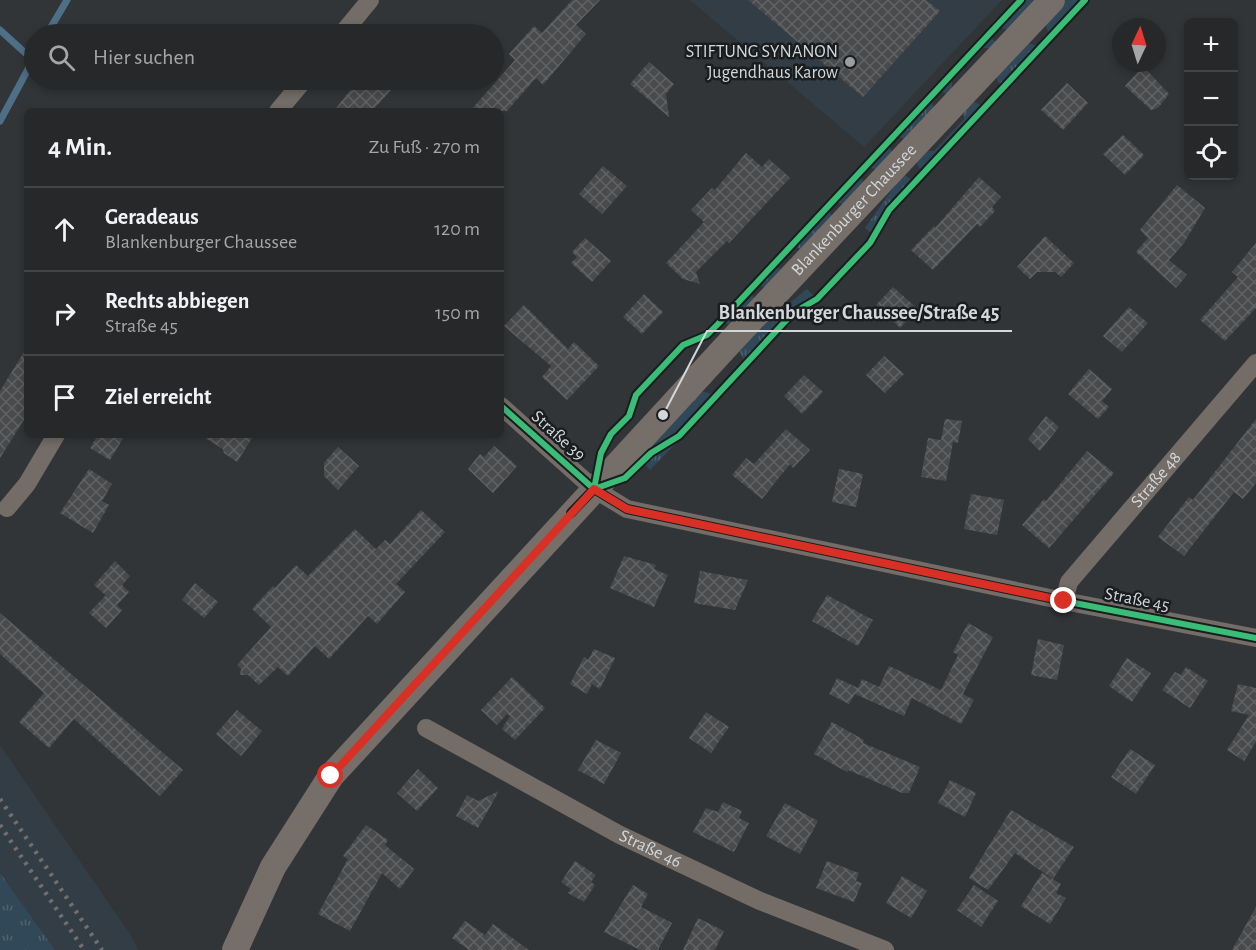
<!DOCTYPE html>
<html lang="de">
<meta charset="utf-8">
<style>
:root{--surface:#262829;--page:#323435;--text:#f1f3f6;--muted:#a4a6a8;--line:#424446}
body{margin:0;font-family:"Alegreya Sans",sans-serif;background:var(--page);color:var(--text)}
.controls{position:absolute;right:18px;top:18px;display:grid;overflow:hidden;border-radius:9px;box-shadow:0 3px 9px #0003}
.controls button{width:54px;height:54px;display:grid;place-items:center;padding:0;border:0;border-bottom:2px solid var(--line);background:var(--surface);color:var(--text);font:30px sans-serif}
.compass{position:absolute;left:1112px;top:18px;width:54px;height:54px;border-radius:50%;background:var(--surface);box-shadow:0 3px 9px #0003;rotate:4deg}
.stop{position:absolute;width:18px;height:18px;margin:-14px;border:4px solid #d93025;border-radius:50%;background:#fff}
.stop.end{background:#d93025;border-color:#fff;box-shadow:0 2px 6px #0008}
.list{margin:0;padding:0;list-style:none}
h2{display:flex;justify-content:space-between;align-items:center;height:78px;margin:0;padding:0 24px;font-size:26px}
h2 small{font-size:20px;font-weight:400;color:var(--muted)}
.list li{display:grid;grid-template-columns:39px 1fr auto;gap:18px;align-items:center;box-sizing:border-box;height:84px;padding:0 24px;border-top:2px solid var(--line)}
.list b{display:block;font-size:22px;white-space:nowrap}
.list p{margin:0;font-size:20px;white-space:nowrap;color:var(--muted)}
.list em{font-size:20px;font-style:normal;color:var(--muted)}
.icon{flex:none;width:33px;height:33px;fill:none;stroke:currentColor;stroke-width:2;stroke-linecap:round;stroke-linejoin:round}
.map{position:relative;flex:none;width:1256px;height:950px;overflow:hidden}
.search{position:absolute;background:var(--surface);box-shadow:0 3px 9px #0003;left:24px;top:24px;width:480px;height:66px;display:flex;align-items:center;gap:15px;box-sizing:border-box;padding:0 21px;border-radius:33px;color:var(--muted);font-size:22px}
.panel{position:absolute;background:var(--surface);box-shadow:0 3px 9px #0003;left:24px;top:108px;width:480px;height:330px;border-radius:9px}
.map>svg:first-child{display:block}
</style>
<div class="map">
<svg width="1256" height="950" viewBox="0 0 1256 950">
<defs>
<pattern id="grass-tufts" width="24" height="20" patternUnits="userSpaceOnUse" patternTransform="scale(1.5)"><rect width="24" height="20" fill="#314858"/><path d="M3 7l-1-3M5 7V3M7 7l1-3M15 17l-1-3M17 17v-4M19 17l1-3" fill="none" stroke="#4e626f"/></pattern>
<pattern id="building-cross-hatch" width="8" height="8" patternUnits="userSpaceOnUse" patternTransform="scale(1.5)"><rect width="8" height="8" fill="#484a4c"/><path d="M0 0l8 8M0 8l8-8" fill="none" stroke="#626365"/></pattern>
</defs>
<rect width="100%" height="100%" fill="#323537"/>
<path fill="#323d45" d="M690,0H1002L864,147Z
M0,745L130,934L138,950H55L0,873Z"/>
<path fill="url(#grass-tufts)" d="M1024,0H1036L1008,30L998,27Z
M1066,0H1080L1049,34L1044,22Z
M990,36L997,44L993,48H983L952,81V91L948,95L939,90Z
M1027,43L1038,46L1001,87L996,76Z
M931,101L935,109L907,140L897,136Z
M973,101L983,106L921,172L916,161L926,151H934L964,119L963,110Z
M888,145L893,153L878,170L868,167Z
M903,174L912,180L889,205L873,234L865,228Z
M860,175L864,184L845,205L835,202Z
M828,209L833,218L803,250L794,246Z
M776,266L782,270L766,288L758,284Z
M807,289L814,296L789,312L786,306Z
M751,292L756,302L731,326L723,322Z
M771,317L782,321L744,361L739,351Z
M701,391L712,394L673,435L649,450L648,448Z
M679,440L650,470L645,464L653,455Z
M0,873L55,950H0Z"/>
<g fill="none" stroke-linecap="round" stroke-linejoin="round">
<path stroke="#4f6f86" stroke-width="7" d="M0,30L33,60L34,57
M47,34L67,0
M0,121L33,60"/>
</g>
<path fill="url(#building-cross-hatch)" d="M572,0H600L576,25L586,34L543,85L536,78L507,111H470L515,60L509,54L534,26L542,33Z
M748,0H926L940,11L863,97Z
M649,62L674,84L666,94L669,117L630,84Z
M1143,66L1169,94L1158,108L1151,110L1125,86Z
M358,80H400L372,111H334Z
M1067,83L1088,103L1063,130L1041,110Z
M1123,135L1144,155L1125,175L1103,154Z
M746,153L762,167L769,159L790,178L729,243L727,241L696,272L700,284L683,279L666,263L704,222L691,210L712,188L715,190Z
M603,166L627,186L602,214L579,194Z
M979,177L1001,197L992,207L995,211L980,227L977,224L933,270L911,250L934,226L935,228Z
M1177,185L1205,208L1184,243L1169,260L1187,275L1176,288L1136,252L1148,238L1140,230Z
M1045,236L1074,263L1061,277L1055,272H1037L1030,279L1017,267Z
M585,238L611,261L592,282L571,263L577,257L572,252Z
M1256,243V308L1225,341L1200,320L1238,277L1232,272Z
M893,287L918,309L900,328L876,305Z
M644,294L663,312L642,334L623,317Z
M524,305L568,349L574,342L599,366L567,400L542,377L551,366L504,326Z
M1129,307L1148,323L1122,352L1103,336Z
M27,347V415L0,458V391Z
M884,356L904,374L885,393L866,375Z
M1089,369L1112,389L1102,401L1109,407L1098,419L1068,394Z
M804,375L823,392L802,414L784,396Z
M1046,416L1059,427L1040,451L1028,439Z
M945,419L962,421L958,443L953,442L946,481L921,477L928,438L947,441L941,440Z
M1256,419V483L1243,499L1234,492L1184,556L1158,537L1189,497L1193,500Z
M786,429L810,450L793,468L790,464L762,499L732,475L746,458L754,464Z
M98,435H125L110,460L90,448Z
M200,435H254L237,462L224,453L223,449Z
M494,446L517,466L493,493L468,469L480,454L484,457Z
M338,447L359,466L338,490L324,476V463Z
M1087,451L1114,473L1049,548L1022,525L1044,499L1046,501Z
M89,469L112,484L102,501L109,505L93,533L60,513Z
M839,469L863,474L856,507L832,502Z
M971,494L1004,500L997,535L964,529Z
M421,510L445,532L396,584L405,592L377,624L368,616L329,659L315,646L288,676L278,667L259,685L248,675H240L241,669L237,665L271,627L252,609L273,586L275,588L296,565L308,576L355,529L376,549L385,540L390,544Z
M624,556L656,565L654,569L668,575L654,607L610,588Z
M115,561L130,576L122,585L129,592L117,605L94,585Z
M700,571L748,580L735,610L694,603Z
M195,583L218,602L204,618L182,600Z
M106,595L122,610L106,628L89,613Z
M827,595L873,620L858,646L812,621Z
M0,613L183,770L160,796L74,719L49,748L19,722L44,693L0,654Z
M968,623L993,637L963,694L974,700L961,724L912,698L904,716L855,694L856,692L849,704L829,694L837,678L858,688L862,679L879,687L889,666L941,690L958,655L953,652Z
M1038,639L1064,645L1057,680L1031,675Z
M594,649L615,658L600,689L592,684L587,694L570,684L584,657L588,660Z
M1127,658L1151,673L1132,702L1109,686Z
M1186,667L1208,681L1190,708L1162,690L1175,672L1181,675Z
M512,677L545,708L515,740L502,729L510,716L507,714L497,725L481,710Z
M1238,684L1256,688V742L1244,761L1227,750L1249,715L1231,711Z
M237,710L262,731L241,756L216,734Z
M706,712L729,727L711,753L689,738Z
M832,722L864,740L863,743L920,767L909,793H902L848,770L847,772L814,754Z
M596,740L621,753L604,784L578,770Z
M1130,749L1155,765L1136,794L1111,777Z
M418,769L438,788L417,811L397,793Z
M950,780L976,793L965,817L938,803Z
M499,791L478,828L456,816L467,795L478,801Z
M723,802L742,811L739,818L749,823L734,852L693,832L706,808L718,812Z
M785,803L818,821L800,854L766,836Z
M1011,810L1074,847L1053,879L1015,853L988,890L969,878Z
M366,825L388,840L385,845L414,869L400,889L382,873L350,931L318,914L348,859L343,856Z
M575,861L596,875L591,882L595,885L584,902L568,893L571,889L561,882Z
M827,861L859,873L856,881L862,883L854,902L816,888Z
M1042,873L1061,884L1056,893L1066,898L1050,924L1021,906Z
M902,876L927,891L911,918L886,903Z
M633,885L648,894L641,907L672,923L658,950H640L604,932Z
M974,885L998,901L981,927L957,910Z
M1256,907V950H1232Z
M698,918L724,931L715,950H683Z
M465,921L485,935L493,924L529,950H469L452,938Z"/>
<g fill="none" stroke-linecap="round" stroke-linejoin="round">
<g stroke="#736c67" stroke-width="18">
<path d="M342,34L370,0"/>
<path d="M278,111L304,80"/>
<path d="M501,406L594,489L627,509L1064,601L1256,638"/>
<path d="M7,508L27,484L56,435"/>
<path id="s1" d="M1064,601L1069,582L1256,363"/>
<path id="s2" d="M426,728L620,835L760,901L885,950"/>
</g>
<path stroke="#766e69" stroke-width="26" id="s3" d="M235,950L273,867L331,776L734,338L1052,0"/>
<path stroke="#716e6d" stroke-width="4.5" stroke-dasharray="3 6" stroke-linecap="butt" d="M0,799L102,950
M0,825L84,950"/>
<defs>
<path id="cycleway" d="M501,406L594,489L627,509L1064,601L1256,638
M594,489L601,453L611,434L629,416L636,395L683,345L707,335L718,324L1021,0
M571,513L594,489L625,478L651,453L679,436L793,313L817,299L870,243L889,210L1085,0"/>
</defs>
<use href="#cycleway" stroke="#1a1d1f" stroke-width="10"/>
<use href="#cycleway" stroke="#3abd76" stroke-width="6"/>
</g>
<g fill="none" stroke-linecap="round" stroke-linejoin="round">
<path stroke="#d93025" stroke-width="8" d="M331,776L594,489L627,509L1064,601"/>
</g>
<circle fill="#9b9ea1" stroke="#1a1d1f" stroke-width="2" cx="850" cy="62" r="6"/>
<g text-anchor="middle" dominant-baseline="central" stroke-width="5" stroke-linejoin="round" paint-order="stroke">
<g font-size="18" fill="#d3d7da" stroke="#1a1d1f" text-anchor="end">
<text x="838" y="52">STIFTUNG SYNANON<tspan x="838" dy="21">Jugendhaus Karow</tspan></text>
</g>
<g font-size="18" fill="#d3d7da" stroke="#1a1d1f">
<text stroke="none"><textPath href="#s3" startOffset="970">Blankenburger Chaussee</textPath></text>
<text transform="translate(558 436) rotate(42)">Straße 39</text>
<text stroke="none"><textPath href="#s1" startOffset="154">Straße 48</textPath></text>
<text transform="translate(1137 600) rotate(11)">Straße 45</text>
<text stroke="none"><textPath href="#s2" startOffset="255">Straße 46</textPath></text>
</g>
</g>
<path fill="none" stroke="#d3d7da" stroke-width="2" d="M663 415L707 331H1012"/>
<circle fill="#d3d7da" stroke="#1a1d1f" stroke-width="2" cx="663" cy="415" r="6"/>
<g font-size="20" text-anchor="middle" font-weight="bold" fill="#d3d7da" stroke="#1a1d1f" stroke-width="5" stroke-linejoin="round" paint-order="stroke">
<text x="859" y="319">Blankenburger Chaussee/Straße 45</text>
</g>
</svg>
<div class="controls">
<button>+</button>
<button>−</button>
<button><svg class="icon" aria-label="locate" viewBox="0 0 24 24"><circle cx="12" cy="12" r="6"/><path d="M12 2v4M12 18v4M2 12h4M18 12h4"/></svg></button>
</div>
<svg class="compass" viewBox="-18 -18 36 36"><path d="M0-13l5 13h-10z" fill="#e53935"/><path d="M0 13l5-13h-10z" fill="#a4a6a8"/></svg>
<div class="stop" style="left:331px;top:776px"></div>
<div class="stop end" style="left:1064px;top:601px"></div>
<div class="search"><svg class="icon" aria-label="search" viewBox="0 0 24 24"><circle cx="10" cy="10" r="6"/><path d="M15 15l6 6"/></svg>Hier suchen</div>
<section class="panel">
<h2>4 Min.<small>Zu Fuß · 270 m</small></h2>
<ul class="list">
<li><svg class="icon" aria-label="ahead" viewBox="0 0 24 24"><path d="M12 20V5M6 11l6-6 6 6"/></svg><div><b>Geradeaus</b><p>Blankenburger Chaussee</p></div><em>120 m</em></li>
<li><svg class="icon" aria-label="right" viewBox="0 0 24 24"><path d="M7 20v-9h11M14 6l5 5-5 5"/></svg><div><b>Rechts abbiegen</b><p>Straße 45</p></div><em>150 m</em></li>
<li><svg class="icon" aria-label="arrive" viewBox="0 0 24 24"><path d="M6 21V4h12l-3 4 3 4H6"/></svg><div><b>Ziel erreicht</b></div></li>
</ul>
</section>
</div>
